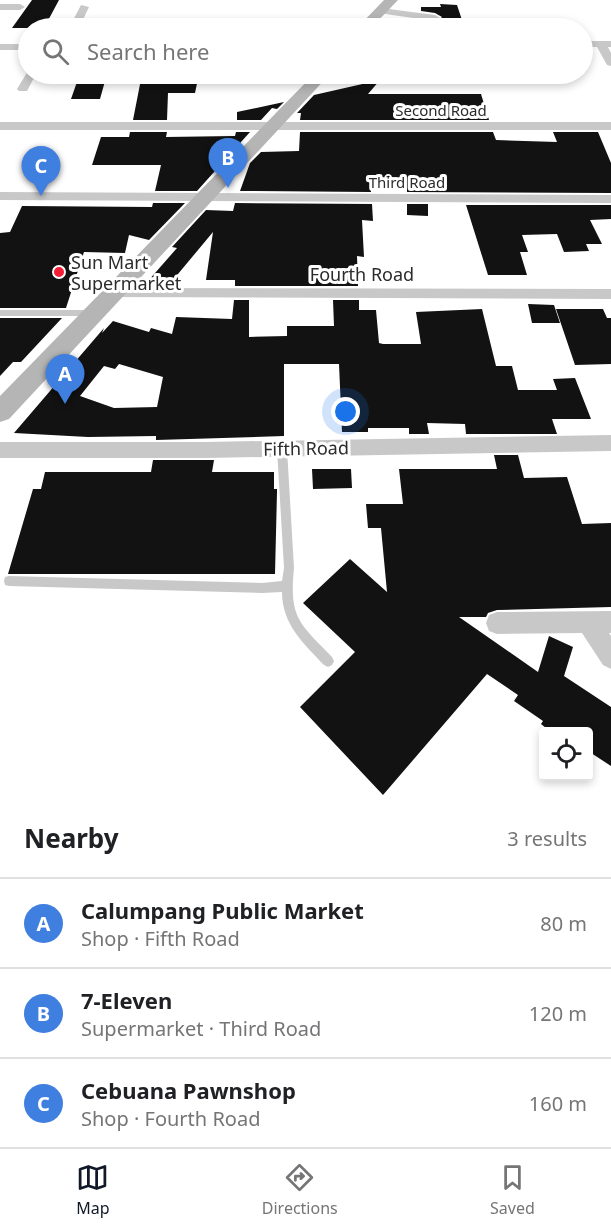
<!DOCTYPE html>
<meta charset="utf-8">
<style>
:root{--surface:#fff;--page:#f2f2f2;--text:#202124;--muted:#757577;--line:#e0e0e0;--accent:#111827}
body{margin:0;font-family:"Noto Sans",sans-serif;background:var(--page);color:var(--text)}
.controls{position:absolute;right:18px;bottom:18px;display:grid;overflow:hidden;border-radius:6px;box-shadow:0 3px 9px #0003}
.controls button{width:54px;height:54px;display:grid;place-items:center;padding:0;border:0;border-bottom:2px solid var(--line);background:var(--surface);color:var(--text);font:30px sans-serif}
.you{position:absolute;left:346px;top:412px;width:21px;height:21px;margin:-15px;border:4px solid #fff;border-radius:50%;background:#1a73e8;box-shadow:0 0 0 9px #1a73e833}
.badge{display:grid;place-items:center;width:39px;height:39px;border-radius:50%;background:var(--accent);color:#fff;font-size:20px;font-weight:700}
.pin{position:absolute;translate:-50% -50px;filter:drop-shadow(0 2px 3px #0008)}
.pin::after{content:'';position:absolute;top:32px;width:21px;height:18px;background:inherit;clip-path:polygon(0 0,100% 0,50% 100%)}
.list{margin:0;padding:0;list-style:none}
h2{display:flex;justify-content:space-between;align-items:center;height:78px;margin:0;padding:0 24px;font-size:26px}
h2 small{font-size:20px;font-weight:400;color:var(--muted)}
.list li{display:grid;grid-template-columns:39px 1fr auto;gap:18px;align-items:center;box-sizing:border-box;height:90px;padding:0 24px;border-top:2px solid var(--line)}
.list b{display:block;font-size:22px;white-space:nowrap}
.list p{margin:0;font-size:20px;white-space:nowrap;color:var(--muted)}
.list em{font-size:20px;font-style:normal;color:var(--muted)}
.icon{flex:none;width:33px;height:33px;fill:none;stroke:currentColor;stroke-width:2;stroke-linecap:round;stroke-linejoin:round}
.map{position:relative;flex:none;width:611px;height:799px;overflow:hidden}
.search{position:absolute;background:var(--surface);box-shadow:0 3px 9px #0003;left:18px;right:18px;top:18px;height:66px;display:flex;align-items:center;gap:15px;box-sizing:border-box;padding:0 21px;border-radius:33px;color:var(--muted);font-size:22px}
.sheet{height:348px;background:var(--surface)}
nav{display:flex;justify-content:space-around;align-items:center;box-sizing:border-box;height:84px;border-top:2px solid var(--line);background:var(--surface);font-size:16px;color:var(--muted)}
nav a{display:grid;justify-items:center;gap:3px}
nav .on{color:var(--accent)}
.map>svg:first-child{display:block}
</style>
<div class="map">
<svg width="611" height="799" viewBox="0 0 611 799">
<rect width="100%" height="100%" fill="#fff"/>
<path fill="#121212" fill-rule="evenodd" d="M32,0H59L44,28H12Z
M440,4L457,5L464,26H424V22L436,23L442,17L435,13L421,11V7H441Z
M85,74H107L100,99H71L78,79H83Z
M142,74H199L195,93H168L167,120H133Z
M380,80L368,94H481L489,120H300L301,113H297L314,95Z
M284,102L277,109L272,108L261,120H237V112Z
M130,132H167L166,137L235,136L236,132H250L197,191H155L161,165H92L101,137H129Z
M300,132H493L496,140L557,142L553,132H598L611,163V193L407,192V188L371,189V192L240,191L250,163L261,152L299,151Z
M153,203H185L149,240L129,235L125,253L84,252L66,308H0V233L10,232L22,206L152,207Z
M235,203L372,204L373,221L362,220L364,257L357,256L358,286H235V280H206L213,232L168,286L148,281L177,248L172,247L206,210L233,211Z
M407,204H428V216L407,215Z
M466,205H611V219L590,220L602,244H586L589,251L564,252L557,234L522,235L528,252H520L527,275H488Z
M234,300H249V337L287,336V326H334L333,300H359V310H376L379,343L383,344H421L416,312L482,309L496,366H512L518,390H557L553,379L575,378L591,419H552L557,434H466L465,424L427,423L429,434H409V428H368V432H342L339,364H284V436L156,440V436L88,437L14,433L104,328L102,333L113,321L149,332L151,328L172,334L176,317L232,319ZM119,364L163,377L157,407L114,408L80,396L104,366L115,369Z
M528,304L554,305L560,323H532Z
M556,309H603L607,318H611V364L575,365Z
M0,318H62L21,362H13L0,376Z
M494,455H518L524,478L567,477L582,524L611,523V607L497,610L488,613L486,617H459L538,672L549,636L573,647L564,676L611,707V766L588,751V732H551L541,724L543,721L514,701L518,695L487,674L383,795L300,707L355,652L303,603L350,559L387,592L381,528H368L366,504H403L399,469H497Z
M153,460H214L212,472H274V489H277V492L275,574H8L33,489H41L45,472H151Z
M312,469H351L352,488L313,489Z"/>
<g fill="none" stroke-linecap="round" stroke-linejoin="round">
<path fill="#c8c8c8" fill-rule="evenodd" d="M0,310H92L96,313L92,316H0Z
M282,445L285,446L287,449L294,568C289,618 299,623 332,657L334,661L332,665L328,667L324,665C303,643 282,624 282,592L262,593L9,586L5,585L4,581L5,577L9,576L262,583L282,581L284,568L277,449L279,446Z"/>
<path fill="#c8c8c8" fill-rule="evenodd" d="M0,4H20L25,7L20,10H0Z
M81,5L89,7L79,28H69Z
M381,8L435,15L440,18L435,21L378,13L376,11Z
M582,41H611V47H608L611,53V66L607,65L597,47H582Z
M0,44H28V50H0Z
M28,71V74H36L27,91H19L17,89Z
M0,122H611V130H0Z
M0,192L611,195V203L0,200Z
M113,288L611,289V299L107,297L105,293L107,289Z
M611,435V451L205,458H0V442H205Z
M611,611V633H609L611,636V669L603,665L582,633L497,634L489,631L486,623L489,615L497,612Z"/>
<path fill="#b5b5b5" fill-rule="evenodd" d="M384,0H398L371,28H357Z
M314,74H330L9,419L0,422V396Z"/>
</g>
<circle fill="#f31d34" stroke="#fff" stroke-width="2" cx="59" cy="272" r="6"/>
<g text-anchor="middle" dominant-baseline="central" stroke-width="6" stroke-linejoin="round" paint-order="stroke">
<g font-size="15" fill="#2b2b2b" stroke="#fff">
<text x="441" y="110">Second Road</text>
<text x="407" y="182">Third Road</text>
</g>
<g font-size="18" fill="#2b2b2b" stroke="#fff" text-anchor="start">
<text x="71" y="262">Sun Mart<tspan x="71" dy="21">Supermarket</tspan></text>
</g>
<g font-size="18" fill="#2b2b2b" stroke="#fff">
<text x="362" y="274">Fourth Road</text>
<text transform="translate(306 448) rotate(-1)">Fifth Road</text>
</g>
</g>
</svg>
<div class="controls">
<button><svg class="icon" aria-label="locate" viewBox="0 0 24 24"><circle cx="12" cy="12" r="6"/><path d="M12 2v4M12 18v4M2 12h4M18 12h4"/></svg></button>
</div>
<div class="you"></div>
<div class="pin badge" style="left:65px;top:404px;background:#3f7fe0">A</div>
<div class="pin badge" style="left:228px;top:188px;background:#3f7fe0">B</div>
<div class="pin badge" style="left:41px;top:196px;background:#3f7fe0">C</div>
<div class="search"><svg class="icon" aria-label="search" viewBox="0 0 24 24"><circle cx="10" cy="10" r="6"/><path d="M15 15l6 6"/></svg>Search here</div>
</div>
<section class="sheet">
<h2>Nearby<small>3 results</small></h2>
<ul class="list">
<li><span class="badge" style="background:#3f7fe0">A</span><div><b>Calumpang Public Market</b><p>Shop · Fifth Road</p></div><em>80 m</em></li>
<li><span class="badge" style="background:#3f7fe0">B</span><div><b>7-Eleven</b><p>Supermarket · Third Road</p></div><em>120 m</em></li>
<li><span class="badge" style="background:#3f7fe0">C</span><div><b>Cebuana Pawnshop</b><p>Shop · Fourth Road</p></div><em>160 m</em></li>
</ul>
</section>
<nav>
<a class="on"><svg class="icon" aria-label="map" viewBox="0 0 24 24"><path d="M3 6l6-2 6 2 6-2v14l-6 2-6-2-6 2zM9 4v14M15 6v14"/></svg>Map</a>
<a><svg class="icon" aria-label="directions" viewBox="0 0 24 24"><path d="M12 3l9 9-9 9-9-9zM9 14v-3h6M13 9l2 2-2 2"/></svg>Directions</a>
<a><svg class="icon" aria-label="saved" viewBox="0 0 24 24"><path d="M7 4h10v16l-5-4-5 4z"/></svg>Saved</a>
</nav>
